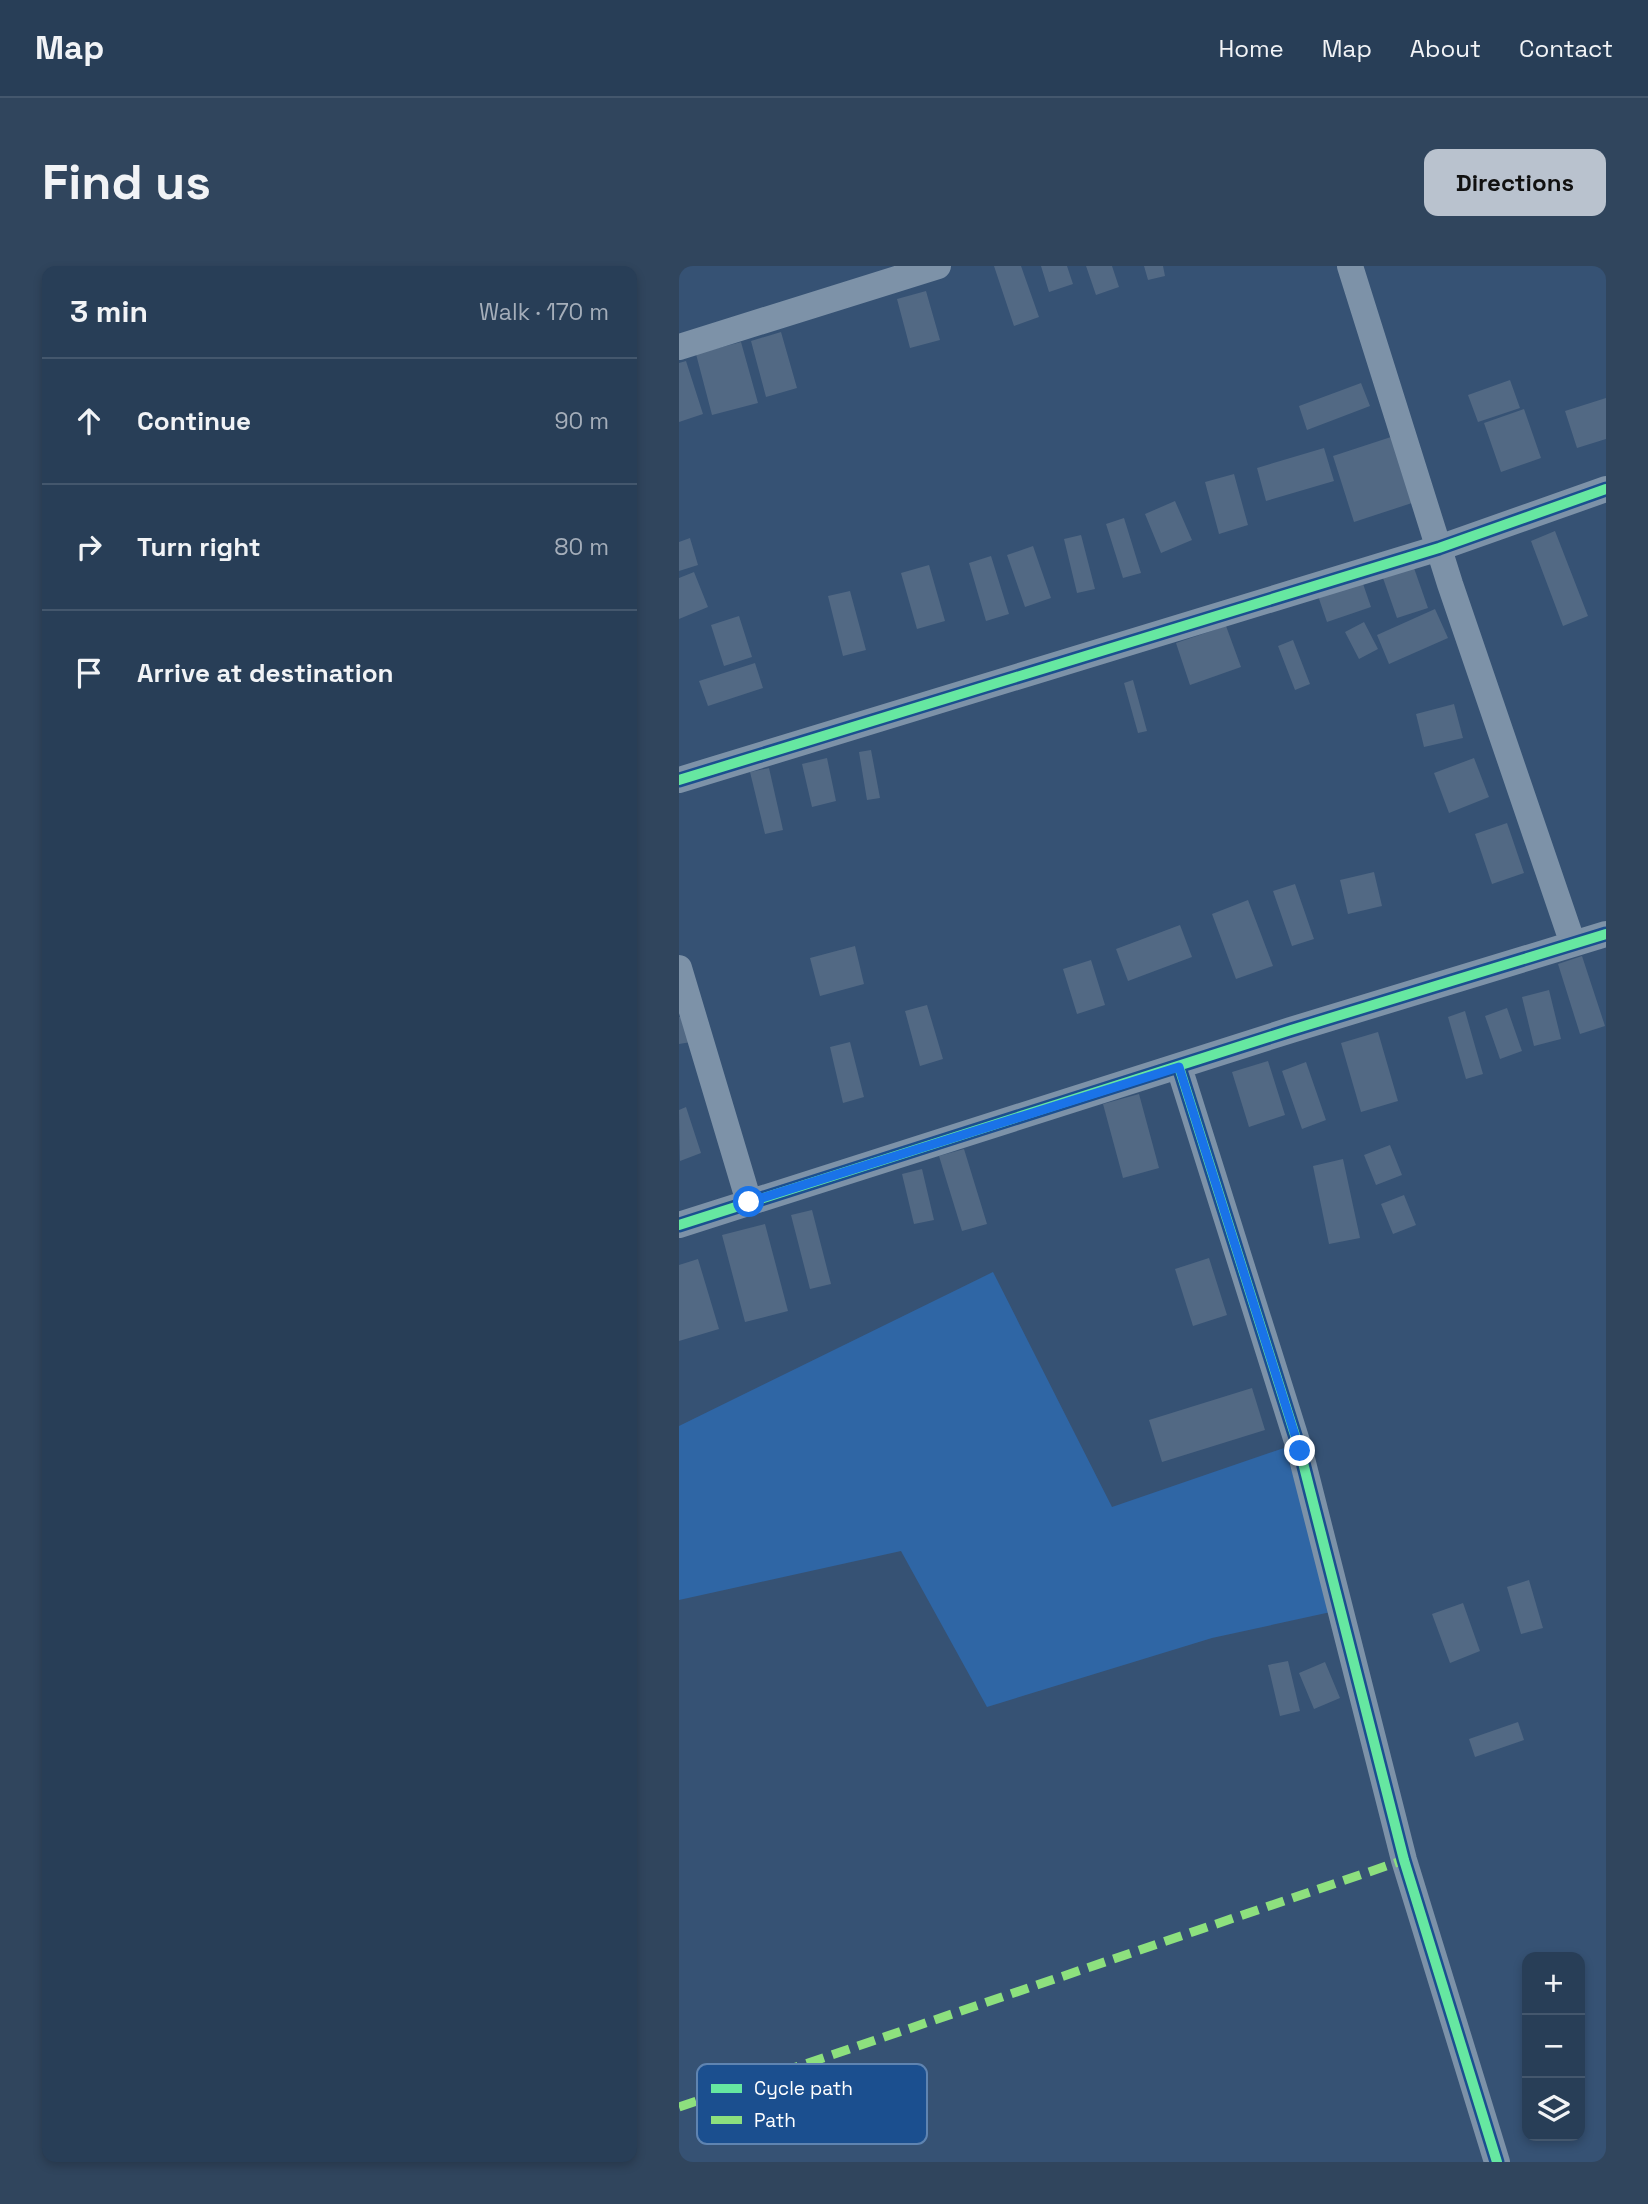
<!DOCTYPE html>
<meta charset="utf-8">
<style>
:root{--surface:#283e57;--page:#30455d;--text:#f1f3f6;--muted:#a5aeba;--line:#44576d;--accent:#b9c2ce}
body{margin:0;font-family:"Space Grotesk",sans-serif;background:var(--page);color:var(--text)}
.controls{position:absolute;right:21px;bottom:21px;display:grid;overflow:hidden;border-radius:14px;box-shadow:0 4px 10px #0003}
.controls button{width:63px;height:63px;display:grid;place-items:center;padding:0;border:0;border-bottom:2px solid var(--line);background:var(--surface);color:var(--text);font:35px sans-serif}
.stop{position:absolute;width:21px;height:21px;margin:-16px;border:5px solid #1a73e8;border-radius:50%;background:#fff}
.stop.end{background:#1a73e8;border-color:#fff;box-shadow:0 2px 7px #0008}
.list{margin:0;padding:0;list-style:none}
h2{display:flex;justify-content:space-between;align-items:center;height:91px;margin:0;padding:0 28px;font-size:30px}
h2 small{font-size:23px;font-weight:400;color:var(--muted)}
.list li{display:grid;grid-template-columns:46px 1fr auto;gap:21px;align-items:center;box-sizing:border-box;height:126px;padding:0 28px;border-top:2px solid var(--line)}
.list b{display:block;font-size:26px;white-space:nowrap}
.list em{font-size:23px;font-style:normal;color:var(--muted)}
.icon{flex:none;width:38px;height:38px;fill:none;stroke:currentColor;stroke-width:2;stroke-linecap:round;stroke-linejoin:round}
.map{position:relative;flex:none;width:927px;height:1896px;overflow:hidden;border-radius:14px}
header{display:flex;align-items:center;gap:42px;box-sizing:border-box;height:98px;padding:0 35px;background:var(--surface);border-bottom:2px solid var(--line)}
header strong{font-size:33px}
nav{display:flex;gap:38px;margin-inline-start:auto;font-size:24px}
.intro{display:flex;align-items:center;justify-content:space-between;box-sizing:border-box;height:168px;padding:0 42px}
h1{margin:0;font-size:49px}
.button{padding:18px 32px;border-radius:14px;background:var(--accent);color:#111;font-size:24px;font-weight:700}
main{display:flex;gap:42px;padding:0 42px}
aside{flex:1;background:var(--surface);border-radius:14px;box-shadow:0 4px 10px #0003}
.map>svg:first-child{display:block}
</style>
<header>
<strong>Map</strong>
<nav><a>Home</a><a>Map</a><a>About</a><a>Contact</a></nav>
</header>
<div class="intro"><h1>Find us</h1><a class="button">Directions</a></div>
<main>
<aside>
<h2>3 min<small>Walk · 170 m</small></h2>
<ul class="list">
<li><svg class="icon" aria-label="ahead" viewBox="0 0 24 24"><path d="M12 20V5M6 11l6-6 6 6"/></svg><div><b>Continue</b></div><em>90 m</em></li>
<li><svg class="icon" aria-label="right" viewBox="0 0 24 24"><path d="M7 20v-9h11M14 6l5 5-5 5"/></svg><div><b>Turn right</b></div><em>80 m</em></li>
<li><svg class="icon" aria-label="arrive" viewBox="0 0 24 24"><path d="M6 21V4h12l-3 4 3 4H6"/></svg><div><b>Arrive at destination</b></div></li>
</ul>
</aside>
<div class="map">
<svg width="927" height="1896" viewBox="0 0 927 1896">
<rect width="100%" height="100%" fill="#365274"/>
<path fill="#2f66a5" d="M314,1006L433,1241L605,1182L661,1344L533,1372L308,1441L222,1285L0,1334V1160Z"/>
<path fill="#526984" d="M315,0H342L360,51L335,60Z
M362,0H388L394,18L370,26Z
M407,0H433L440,21L417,29Z
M465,0H484L486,10L469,14Z
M247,25L261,74L231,82L218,33Z
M102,66L118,122L87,131L72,75Z
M62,76L79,137L33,149L17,88Z
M7,95L24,148L0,156V97Z
M831,114L841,142L799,156L789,129Z
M682,117L691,140L628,164L620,140Z
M927,132V173L898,182L886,145Z
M845,143L862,192L822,206L805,157Z
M712,171L733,237L675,256L654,190Z
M645,182L655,215L587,235L578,202Z
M555,208L569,259L540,268L526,216Z
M496,235L513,274L482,287L466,248Z
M445,252L462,307L444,312L427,258Z
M876,265L909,350L884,360L852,275Z
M402,269L416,323L398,327L385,273Z
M11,272L19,299L0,305V276Z
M354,280L372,332L346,341L328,289Z
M312,290L330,348L307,355L290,297Z
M250,299L266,355L238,363L222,307Z
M735,302L749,342L718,352L704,312Z
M15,306L29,341L0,353V312Z
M682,312L692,341L648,356L638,327Z
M171,325L187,384L164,390L149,330Z
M756,343L769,372L710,398L698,369Z
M60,350L73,391L45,400L32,359Z
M685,356L699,383L680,393L666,366Z
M547,360L562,401L511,419L497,377Z
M614,374L631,418L616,424L599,380Z
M76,397L84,422L29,440L20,415Z
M454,414L468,465L459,467L445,417Z
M775,438L784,472L745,481L737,448Z
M192,484L201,532L188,534L180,486Z
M148,492L157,535L133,541L123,498Z
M795,492L810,531L770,547L755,507Z
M90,502L104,564L86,568L71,506Z
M828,557L845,607L813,618L796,568Z
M695,606L703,640L669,648L661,614Z
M616,618L635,673L613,680L594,625Z
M569,634L594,700L557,713L533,648Z
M501,659L513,691L449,715L437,683Z
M176,680L185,718L141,730L131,692Z
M903,690L926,760L901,768L879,698Z
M412,694L426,739L398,748L384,703Z
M870,724L882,773L855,780L843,731Z
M248,739L264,793L241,800L226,745Z
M828,742L843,785L821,793L806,750Z
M786,745L804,808L787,813L769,751Z
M6,749L12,776L0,778V751Z
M699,766L719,835L682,846L662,777Z
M171,776L185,831L164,837L151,781Z
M589,795L606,849L570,861L553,806Z
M627,796L647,854L623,863L603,805Z
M460,828L480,902L444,912L424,838Z
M7,841L22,887L1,895L0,844Z
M711,879L723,909L697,919L685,889Z
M285,883L308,958L283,965L260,890Z
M664,893L681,972L650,978L634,900Z
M243,903L255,954L235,958L223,908Z
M725,929L737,959L714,968L702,938Z
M133,944L152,1018L131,1023L112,949Z
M86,958L109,1045L66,1056L43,969Z
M530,992L548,1049L514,1060L496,1003Z
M19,993L40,1063L0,1075V999Z
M573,1122L586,1164L483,1196L470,1154Z
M850,1314L864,1362L842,1368L828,1321Z
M784,1337L801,1385L771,1397L753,1348Z
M609,1395L621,1445L601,1450L589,1399Z
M646,1396L661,1432L635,1443L620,1407Z
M839,1456L845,1474L796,1491L790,1473Z"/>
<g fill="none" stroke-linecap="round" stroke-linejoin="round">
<path stroke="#7d92a8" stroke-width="26" d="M671,0L771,318L894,678
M0,81L259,0
M0,514L760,282L927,223
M0,702L70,936
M500,801L621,1185L725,1594L818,1896
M0,959L612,764L927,668"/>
<path stroke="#8de07e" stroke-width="9" stroke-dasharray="18 9" stroke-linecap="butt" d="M0,1841L725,1594"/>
<defs>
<path id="cycleway" d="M0,514L760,282L927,223
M500,801L621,1185L725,1594L818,1896
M0,959L612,764L927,668"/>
</defs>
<use href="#cycleway" stroke="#1b4f8f" stroke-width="15"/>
<use href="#cycleway" stroke="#66e7a1" stroke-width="10"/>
</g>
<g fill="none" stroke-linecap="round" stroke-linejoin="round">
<path stroke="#1a73e8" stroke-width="9" d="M70,936L500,801L621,1185"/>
</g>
<rect x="18" y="1798" width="230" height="80" rx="10" fill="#1b4f8f" stroke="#5f84b1" stroke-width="2"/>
<rect x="32" y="1818" width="31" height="9" fill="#66e7a1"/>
<rect x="32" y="1850" width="31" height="8" fill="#8de07e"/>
<g font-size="19" fill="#fff">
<text x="75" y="1829">Cycle path</text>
<text x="75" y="1861">Path</text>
</g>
</svg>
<div class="controls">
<button>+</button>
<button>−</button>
<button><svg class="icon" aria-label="layers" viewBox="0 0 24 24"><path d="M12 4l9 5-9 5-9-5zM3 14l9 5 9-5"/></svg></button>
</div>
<div class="stop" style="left:70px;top:936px"></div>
<div class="stop end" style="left:621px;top:1185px"></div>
</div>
</main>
